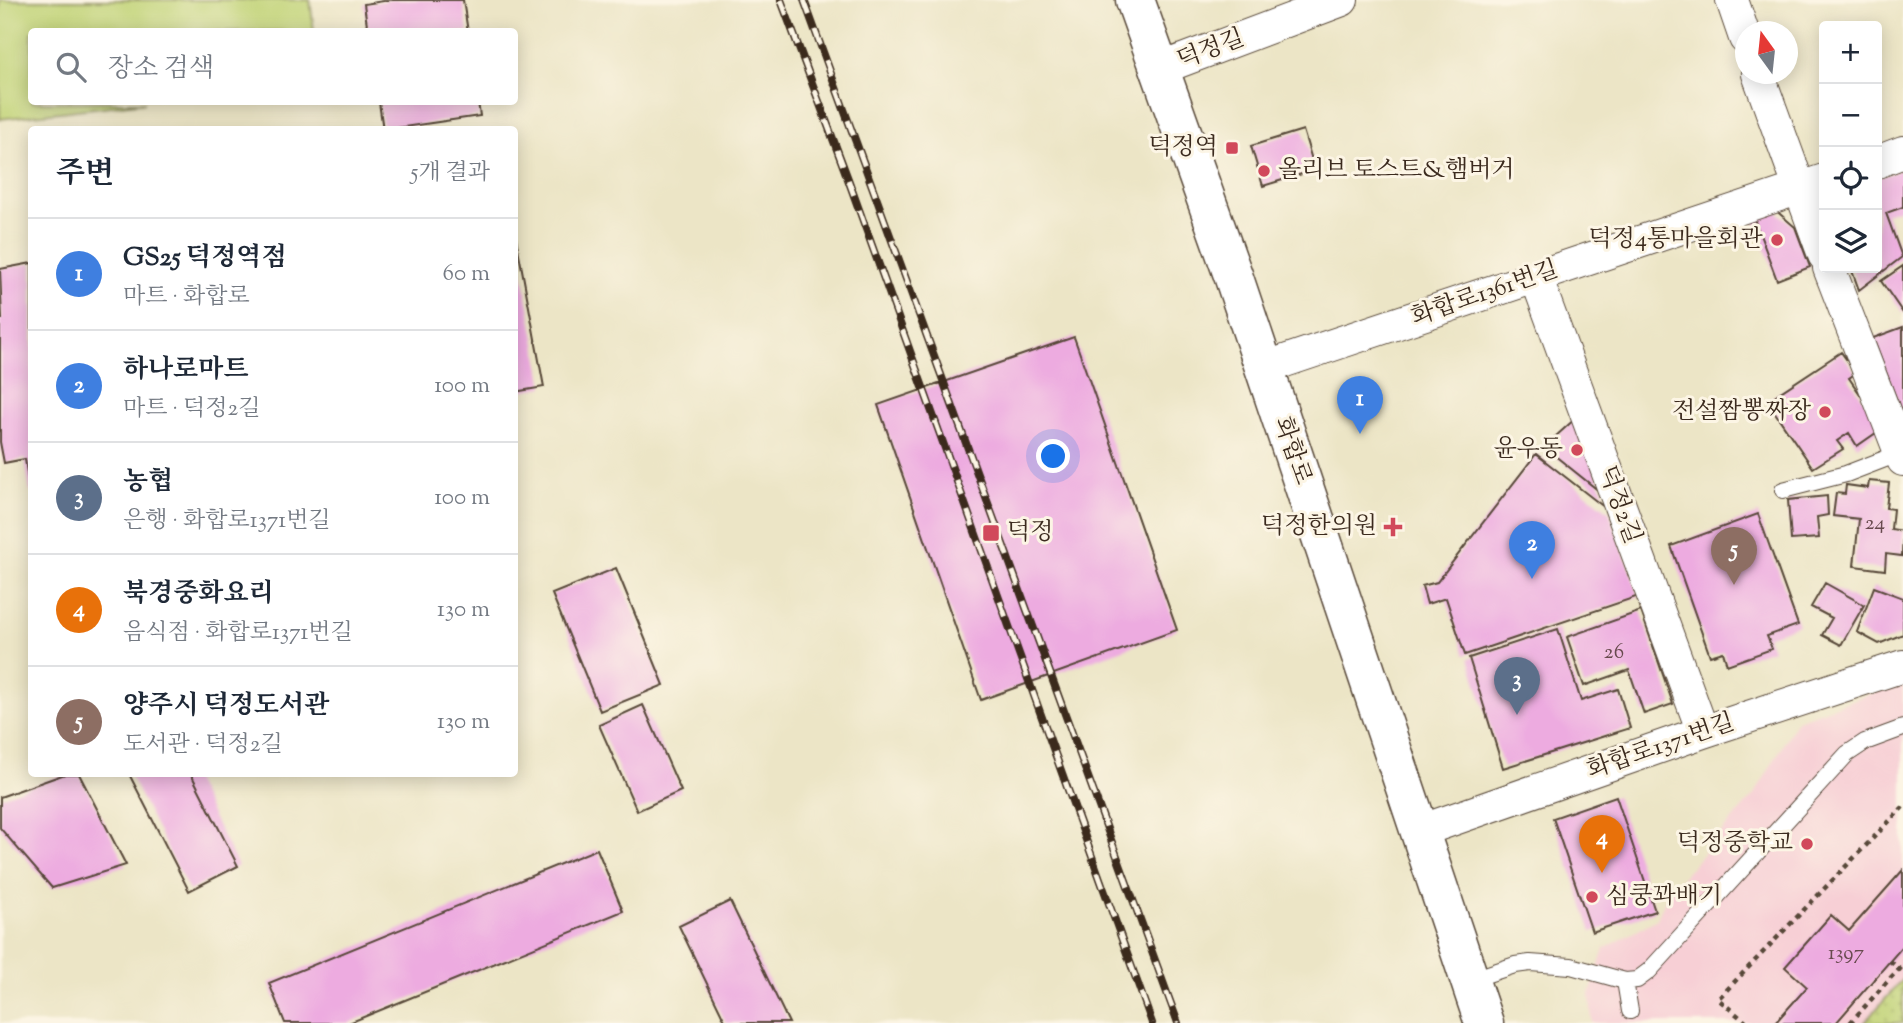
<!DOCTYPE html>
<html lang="ko">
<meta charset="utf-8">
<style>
:root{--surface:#fff;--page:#f6f6f7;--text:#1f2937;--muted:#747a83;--line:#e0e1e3;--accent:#d1495b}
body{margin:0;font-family:"Sorts Mill Goudy","Noto Serif KR",serif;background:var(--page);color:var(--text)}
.controls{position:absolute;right:21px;top:21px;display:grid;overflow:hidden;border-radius:7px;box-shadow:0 4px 18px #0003}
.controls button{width:63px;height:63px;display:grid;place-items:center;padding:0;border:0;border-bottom:2px solid var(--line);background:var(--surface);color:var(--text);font:35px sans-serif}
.compass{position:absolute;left:1735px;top:21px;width:63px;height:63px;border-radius:50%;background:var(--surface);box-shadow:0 4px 18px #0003;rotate:345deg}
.you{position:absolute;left:1054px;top:457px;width:24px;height:24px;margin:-18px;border:5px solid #fff;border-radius:50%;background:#1a73e8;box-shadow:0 0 0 10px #1a73e833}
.badge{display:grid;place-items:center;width:46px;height:46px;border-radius:50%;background:var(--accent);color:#fff;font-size:23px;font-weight:700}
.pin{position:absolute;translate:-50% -58px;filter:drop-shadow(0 2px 4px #0008)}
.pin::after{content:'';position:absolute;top:37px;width:24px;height:21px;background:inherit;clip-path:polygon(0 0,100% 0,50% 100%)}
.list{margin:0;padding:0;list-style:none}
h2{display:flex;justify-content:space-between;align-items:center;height:91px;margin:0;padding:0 28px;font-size:30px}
h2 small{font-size:23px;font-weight:400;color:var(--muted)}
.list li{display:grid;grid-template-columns:46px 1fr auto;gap:21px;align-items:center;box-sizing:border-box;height:112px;padding:0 28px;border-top:2px solid var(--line)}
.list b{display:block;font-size:26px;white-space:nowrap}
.list p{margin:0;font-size:23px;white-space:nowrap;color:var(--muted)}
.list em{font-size:23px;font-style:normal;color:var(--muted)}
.icon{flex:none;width:38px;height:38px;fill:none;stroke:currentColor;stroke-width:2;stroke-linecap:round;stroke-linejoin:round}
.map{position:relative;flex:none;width:1903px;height:1023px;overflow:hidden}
.search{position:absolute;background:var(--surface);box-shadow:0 4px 18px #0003;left:28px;top:28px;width:490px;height:77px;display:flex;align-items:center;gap:18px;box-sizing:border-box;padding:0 24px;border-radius:7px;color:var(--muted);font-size:26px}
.panel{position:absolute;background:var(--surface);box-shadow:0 4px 18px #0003;left:28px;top:126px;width:490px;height:651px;border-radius:7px}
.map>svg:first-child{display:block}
</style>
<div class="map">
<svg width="1903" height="1023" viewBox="0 0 1903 1023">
<defs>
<pattern id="grass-dots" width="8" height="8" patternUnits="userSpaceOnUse" patternTransform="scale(1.75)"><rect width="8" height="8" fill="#c1d377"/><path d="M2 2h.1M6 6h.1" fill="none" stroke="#a7b566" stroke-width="1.8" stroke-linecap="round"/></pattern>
</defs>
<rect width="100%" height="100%" fill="#fcf5e5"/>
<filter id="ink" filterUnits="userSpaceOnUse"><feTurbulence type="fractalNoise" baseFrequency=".0143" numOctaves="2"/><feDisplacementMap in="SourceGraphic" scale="14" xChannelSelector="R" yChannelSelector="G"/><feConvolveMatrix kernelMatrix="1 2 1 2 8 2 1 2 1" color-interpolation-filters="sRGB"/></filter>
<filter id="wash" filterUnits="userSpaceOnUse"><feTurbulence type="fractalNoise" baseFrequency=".00686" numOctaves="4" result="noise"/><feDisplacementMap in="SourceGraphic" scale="28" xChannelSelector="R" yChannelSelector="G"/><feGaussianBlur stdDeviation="1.57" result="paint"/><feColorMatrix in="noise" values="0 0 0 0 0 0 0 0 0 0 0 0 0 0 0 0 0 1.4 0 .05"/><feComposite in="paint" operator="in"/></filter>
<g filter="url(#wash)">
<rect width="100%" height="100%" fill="#ece5c6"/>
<path fill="#f7cfd5" d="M1903,682V1023H1592L1590,994L1604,949L1657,919L1667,895L1755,794L1797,720Z"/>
<path fill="url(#grass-dots)" stroke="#7e7e4a" stroke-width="2" d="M1903,979V1023H1864Z"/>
<path fill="#c1d377" stroke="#7e7e4a" stroke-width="2" d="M0,0H310L314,31L32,32V102H145L0,119Z"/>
<g id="blocks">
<path fill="#edabe0" d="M390,0H463L468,32H368L364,4Z
M379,102H478L480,116L383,130Z
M1303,130L1315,170L1263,186L1251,146Z
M1903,169V207L1886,213L1902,257L1859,290L1851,268H1877V178Z
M1773,208L1795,227L1810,267L1777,280L1753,216Z
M514,227L544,387L514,392Z
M32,263V491L30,492L25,459L4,463L0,442V319H2L0,269Z
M1903,266V313L1881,281Z
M1903,327V416L1873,338Z
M1074,337L1177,630L981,700L878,405Z
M1841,352L1856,373L1849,378L1883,428L1857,446L1849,433L1837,441L1843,449L1813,468L1767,401Z
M1577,417L1604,495L1544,447Z
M1536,454L1609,511L1639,596L1465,655L1446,598L1427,604L1422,586L1437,582Z
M1869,481L1889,483L1886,508L1893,509L1891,529L1903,531L1902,556L1886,554L1885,570L1854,566L1859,519L1833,516L1836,493L1845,494L1846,485L1868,488Z
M1827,496L1828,515L1817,517L1819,538L1791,540L1788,500Z
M1758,514L1798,625L1767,636L1772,649L1727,665L1723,652L1710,656L1671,546Z
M616,568L664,685L600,711L552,594Z
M1825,583L1864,605L1841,645L1822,635L1832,618L1811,607Z
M1874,587L1903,598V634L1879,644L1857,632Z
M1641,611L1673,704L1644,714L1629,670L1584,686L1567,637Z
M1558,629L1581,701L1618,689L1630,728L1503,768L1469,658Z
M643,705L681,791L637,811L599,725Z
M65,774H79L126,865L52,888L0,828V797Z
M129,774H191L238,866L189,891Z
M1616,796L1655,911L1592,932L1553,818Z
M597,849L623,911L349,1023H285L269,983Z
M1903,870V946L1836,1023H1775L1807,987L1785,967L1831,915L1849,931Z
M730,901L789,1023H726L679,926Z"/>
</g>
</g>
<g filter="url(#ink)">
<use href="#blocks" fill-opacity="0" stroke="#564637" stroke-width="2"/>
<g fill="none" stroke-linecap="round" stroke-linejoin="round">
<defs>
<path id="service" d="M1783,490L1846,474L1903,452
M1470,980L1515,965L1530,963L1571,966L1625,981L1637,980L1649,971L1847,754L1865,742L1903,728
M1625,981L1630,1011"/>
<path id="minor" d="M1732,0L1745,38
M1159,69L1342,0
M1758,74L1824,255
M1877,162L1903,152
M1829,268L1903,460
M1536,277L1703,732
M1264,368L1824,180
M1420,831L1703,732L1903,666"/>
<path id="secondary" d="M1135,0L1233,275L1484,1023"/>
</defs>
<use href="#service" stroke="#564637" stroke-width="18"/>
<use href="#minor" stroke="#564637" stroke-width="34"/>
<use href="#secondary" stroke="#564637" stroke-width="41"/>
<path stroke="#564637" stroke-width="4.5" stroke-dasharray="5 5" stroke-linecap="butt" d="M1890,961L1903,972
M1747,1023L1718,999L1903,807
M1850,1023L1903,964"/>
<use href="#service" stroke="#fff" stroke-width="16"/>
<use href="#minor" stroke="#fff" stroke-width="32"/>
<use href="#secondary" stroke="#fff" stroke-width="38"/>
<defs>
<path id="rail" d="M781,0L848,179L1152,1023
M804,0L1178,1023"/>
</defs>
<use href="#rail" stroke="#3b2a1e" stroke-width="8"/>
<use href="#rail" stroke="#fcf5e5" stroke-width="5" stroke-dasharray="16" stroke-linecap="butt"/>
</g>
</g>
<g fill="#d1495b" stroke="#fcf5e5" stroke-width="2.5">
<rect x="1225" y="141" width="14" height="14" rx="3.5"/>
<circle cx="1264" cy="171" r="7"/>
<circle cx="1777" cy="240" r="7"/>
<circle cx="1825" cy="412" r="7"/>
<circle cx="1577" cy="450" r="7"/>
<path d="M1389.5 516.5h7v7h7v7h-7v7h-7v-7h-7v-7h7z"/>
<rect x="982" y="524" width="18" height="18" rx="3.5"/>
<circle cx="1807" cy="844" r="7"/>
<circle cx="1592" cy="897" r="7"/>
</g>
<g text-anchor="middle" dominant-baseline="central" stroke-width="6" stroke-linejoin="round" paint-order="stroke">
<g font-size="21" fill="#684a4e">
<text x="1875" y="524">24</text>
<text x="1614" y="653">26</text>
<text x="1846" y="954">1397</text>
</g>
<g font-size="24" fill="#3b2a1e" stroke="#fcf5e5">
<text transform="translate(1211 50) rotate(-21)">덕정길</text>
<text transform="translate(1485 294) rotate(-19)">화합로1361번길</text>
<text transform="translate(1292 451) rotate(71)">화합로</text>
<text transform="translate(1619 505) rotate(70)">덕정2길</text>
<text transform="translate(1661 747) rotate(-19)">화합로1371번길</text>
</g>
<g font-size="24" fill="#3b2a1e" stroke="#fcf5e5" text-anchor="end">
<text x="1218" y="148">덕정역</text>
<text x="1278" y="171" text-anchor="start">올리브 토스트&amp;햄버거</text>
<text x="1763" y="240">덕정4통마을회관</text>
<text x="1811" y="412">전설짬뽕짜장</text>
<text x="1563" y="450">윤우동</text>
<text x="1377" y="527">덕정한의원</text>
<text x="1007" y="533" text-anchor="start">덕정</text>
<text x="1793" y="844">덕정중학교</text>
<text x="1606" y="897" text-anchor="start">심쿵꽈배기</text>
</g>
</g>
</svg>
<div class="controls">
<button>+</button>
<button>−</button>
<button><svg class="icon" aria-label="locate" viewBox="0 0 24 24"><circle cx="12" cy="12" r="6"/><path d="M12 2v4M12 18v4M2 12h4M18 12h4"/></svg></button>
<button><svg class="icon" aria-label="layers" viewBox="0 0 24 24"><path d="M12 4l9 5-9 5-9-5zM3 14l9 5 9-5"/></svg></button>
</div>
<svg class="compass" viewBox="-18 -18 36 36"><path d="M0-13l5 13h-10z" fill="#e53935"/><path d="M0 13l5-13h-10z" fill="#747a83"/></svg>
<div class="you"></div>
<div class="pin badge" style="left:1360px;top:434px;background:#3f7fe0">1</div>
<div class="pin badge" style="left:1532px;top:579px;background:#3f7fe0">2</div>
<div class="pin badge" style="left:1517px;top:715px;background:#5c6f8a">3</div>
<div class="pin badge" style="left:1602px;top:873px;background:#e8710a">4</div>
<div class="pin badge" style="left:1734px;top:585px;background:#8d6e63">5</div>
<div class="search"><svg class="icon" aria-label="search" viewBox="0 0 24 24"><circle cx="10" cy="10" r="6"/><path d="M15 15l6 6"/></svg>장소 검색</div>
<section class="panel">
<h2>주변<small>5개 결과</small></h2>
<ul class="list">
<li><span class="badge" style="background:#3f7fe0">1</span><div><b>GS25 덕정역점</b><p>마트 · 화합로</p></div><em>60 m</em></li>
<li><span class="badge" style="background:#3f7fe0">2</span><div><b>하나로마트</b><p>마트 · 덕정2길</p></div><em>100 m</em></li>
<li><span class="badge" style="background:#5c6f8a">3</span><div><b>농협</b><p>은행 · 화합로1371번길</p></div><em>100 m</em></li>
<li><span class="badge" style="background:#e8710a">4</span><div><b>북경중화요리</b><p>음식점 · 화합로1371번길</p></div><em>130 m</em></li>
<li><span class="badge" style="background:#8d6e63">5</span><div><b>양주시 덕정도서관</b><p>도서관 · 덕정2길</p></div><em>130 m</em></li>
</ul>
</section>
</div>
